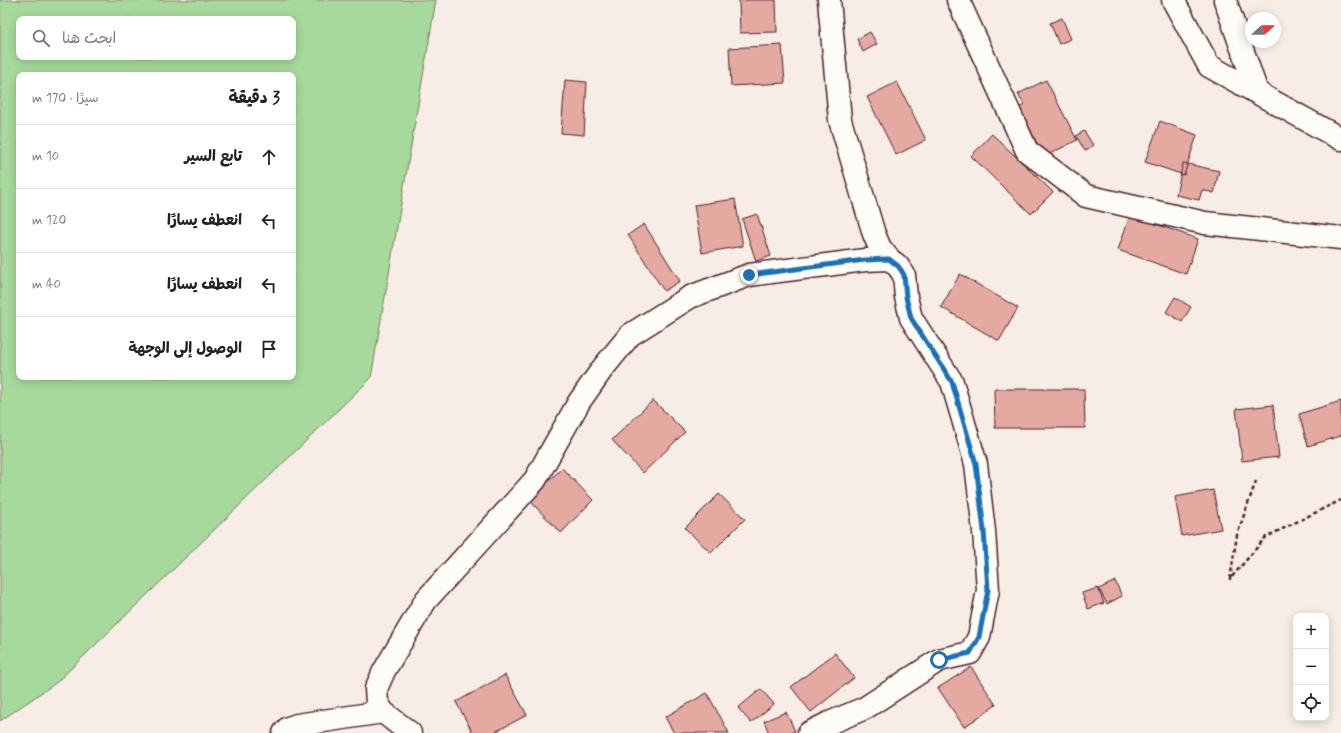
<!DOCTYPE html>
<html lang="ar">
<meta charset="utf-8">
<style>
:root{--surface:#fff;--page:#f2f2f2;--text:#222;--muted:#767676;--line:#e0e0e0}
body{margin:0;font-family:Mynerve,"Playpen Sans Arabic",sans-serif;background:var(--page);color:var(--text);direction:rtl}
.controls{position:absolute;right:12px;bottom:12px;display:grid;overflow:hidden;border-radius:8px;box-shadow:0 2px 10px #0003}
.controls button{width:36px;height:36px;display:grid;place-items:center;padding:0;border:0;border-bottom:1px solid var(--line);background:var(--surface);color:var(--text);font:20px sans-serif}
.compass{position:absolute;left:1245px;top:12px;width:36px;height:36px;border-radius:50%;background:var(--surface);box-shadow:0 2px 10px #0003;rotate:69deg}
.stop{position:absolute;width:12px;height:12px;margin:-9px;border:3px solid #1f6fb2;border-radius:50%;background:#fff}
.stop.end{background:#1f6fb2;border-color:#fff;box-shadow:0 1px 4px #0008}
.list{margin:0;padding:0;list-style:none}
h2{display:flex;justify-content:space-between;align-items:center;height:52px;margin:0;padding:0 16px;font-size:17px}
h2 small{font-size:13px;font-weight:400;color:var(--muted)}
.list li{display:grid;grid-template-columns:26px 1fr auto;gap:12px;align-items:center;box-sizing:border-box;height:64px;padding:0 16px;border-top:1px solid var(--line)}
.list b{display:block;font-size:15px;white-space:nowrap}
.list em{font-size:13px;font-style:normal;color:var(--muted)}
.icon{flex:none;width:22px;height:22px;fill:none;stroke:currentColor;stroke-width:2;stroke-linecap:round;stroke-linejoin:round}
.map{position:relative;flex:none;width:1341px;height:733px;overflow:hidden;direction:ltr}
.search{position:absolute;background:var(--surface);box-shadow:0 2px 10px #0003;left:16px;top:16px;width:280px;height:44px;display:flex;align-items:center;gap:10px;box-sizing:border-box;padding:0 14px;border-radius:8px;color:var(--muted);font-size:15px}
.panel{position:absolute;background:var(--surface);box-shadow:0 2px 10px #0003;left:16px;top:72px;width:280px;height:308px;border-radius:8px;direction:rtl}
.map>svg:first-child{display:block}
</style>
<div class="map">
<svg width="1341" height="733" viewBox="0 0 1341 733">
<rect width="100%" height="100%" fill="#f8ece6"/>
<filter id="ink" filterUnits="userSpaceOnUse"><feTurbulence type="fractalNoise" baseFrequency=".025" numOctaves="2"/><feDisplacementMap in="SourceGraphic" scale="8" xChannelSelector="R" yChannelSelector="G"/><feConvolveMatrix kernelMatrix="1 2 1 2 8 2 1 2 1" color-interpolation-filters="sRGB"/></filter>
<g filter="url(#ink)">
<path fill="#a6d99b" stroke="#787c63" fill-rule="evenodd" d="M0,0H436L371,378L57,682L0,721ZM19,19H293V57H19ZM19,75H293V377H19Z"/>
<path fill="#e4aaa1" stroke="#4a1f2b" d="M739,0H776L777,32L740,33Z
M1062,18L1071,39L1059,44L1050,23Z
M870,32L877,44L863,52L857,39Z
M782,45L785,83L731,86L729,48Z
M565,80L587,82L584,135L561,133Z
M1046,80L1077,140L1044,157L1019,108L1024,105L1018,94Z
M897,82L926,140L896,155L867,97Z
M1160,121L1197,135L1184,175L1145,162Z
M1084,131L1093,145L1085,151L1076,136Z
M992,134L1053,192L1031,214L971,156Z
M1183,163L1219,171L1214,193L1202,190L1199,200L1176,195Z
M735,199L743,246L702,253L694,205Z
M757,214L771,256L756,261L742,219Z
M1130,215L1198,239L1186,274L1118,250Z
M644,224L680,281L664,291L628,235Z
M960,274L1018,308L999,341L941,307Z
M1175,297L1191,307L1182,322L1166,312Z
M994,389H1084L1085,428H995Z
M653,400L685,432L643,473L612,440Z
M1341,401V436L1308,446L1299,414Z
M1273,405L1279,457L1242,461L1236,409Z
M562,468L593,500L561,533L529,500Z
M1213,490L1221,529L1182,536L1175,497Z
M719,494L745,519L711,553L685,528Z
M1115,581L1122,596L1107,604L1099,589Z
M1098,588L1104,603L1088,609L1082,593Z
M835,653L854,678L811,712L791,687Z
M971,667L996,705L964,727L938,688Z
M505,675L527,715L493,733H473L456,702Z
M761,689L774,704L751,723L738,708Z
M707,693L729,733H674L665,717Z
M786,712L795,731L790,733H769L764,721Z"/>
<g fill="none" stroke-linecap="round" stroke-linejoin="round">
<defs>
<path id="minor" d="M958,0L1027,151L1086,196L1205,223L1341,238
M1173,0L1209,66L1341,139
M1225,0L1257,92
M284,733L288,728L297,725L383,712
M410,733L383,712L377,702L376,689L384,671L426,600L535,480L579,402L603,368L630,335L690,297L749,275L865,260L889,259
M809,733L827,724L865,708L939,660L970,653L979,637L988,590L984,531L976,464L952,382L911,318L906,297L904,275L897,265L889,259L880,248L874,234L840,120L829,0"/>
</defs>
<use href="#minor" stroke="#4a1f2b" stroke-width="25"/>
<path stroke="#4a1f2b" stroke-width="2.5" stroke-dasharray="4 3" stroke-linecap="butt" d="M1256,481L1237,535L1230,579L1266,537L1341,500"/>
<use href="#minor" stroke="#fdfcf7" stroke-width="22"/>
</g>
</g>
<g fill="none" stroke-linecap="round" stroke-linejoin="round" filter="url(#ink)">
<path stroke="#1f6fb2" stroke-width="5" d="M749,275L865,260L889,259L898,266L901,270L904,275L906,297L911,318L952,382L976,464L984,531L988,590L979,637L970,653L939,660"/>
</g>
</svg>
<div class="controls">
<button>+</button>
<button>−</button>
<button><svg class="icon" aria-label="locate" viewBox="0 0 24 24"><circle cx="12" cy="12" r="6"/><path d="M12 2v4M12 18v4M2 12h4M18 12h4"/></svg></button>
</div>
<svg class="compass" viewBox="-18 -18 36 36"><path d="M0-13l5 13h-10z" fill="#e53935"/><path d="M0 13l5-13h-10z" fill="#767676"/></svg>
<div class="stop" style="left:939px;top:660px"></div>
<div class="stop end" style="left:749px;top:275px"></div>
<div class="search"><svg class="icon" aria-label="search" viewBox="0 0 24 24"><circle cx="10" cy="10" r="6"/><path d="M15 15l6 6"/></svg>ابحث هنا</div>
<section class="panel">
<h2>3 دقيقة<small>سيرًا · 170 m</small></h2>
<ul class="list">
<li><svg class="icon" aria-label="ahead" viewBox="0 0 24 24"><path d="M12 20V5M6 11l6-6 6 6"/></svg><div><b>تابع السير</b></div><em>10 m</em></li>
<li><svg class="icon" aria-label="left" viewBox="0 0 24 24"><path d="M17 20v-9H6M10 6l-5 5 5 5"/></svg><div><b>انعطف يسارًا</b></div><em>120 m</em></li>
<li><svg class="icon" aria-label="left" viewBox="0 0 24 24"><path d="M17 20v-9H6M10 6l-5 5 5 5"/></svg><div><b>انعطف يسارًا</b></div><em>40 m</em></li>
<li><svg class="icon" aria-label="arrive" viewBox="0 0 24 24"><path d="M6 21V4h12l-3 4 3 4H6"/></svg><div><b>الوصول إلى الوجهة</b></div></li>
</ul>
</section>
</div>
